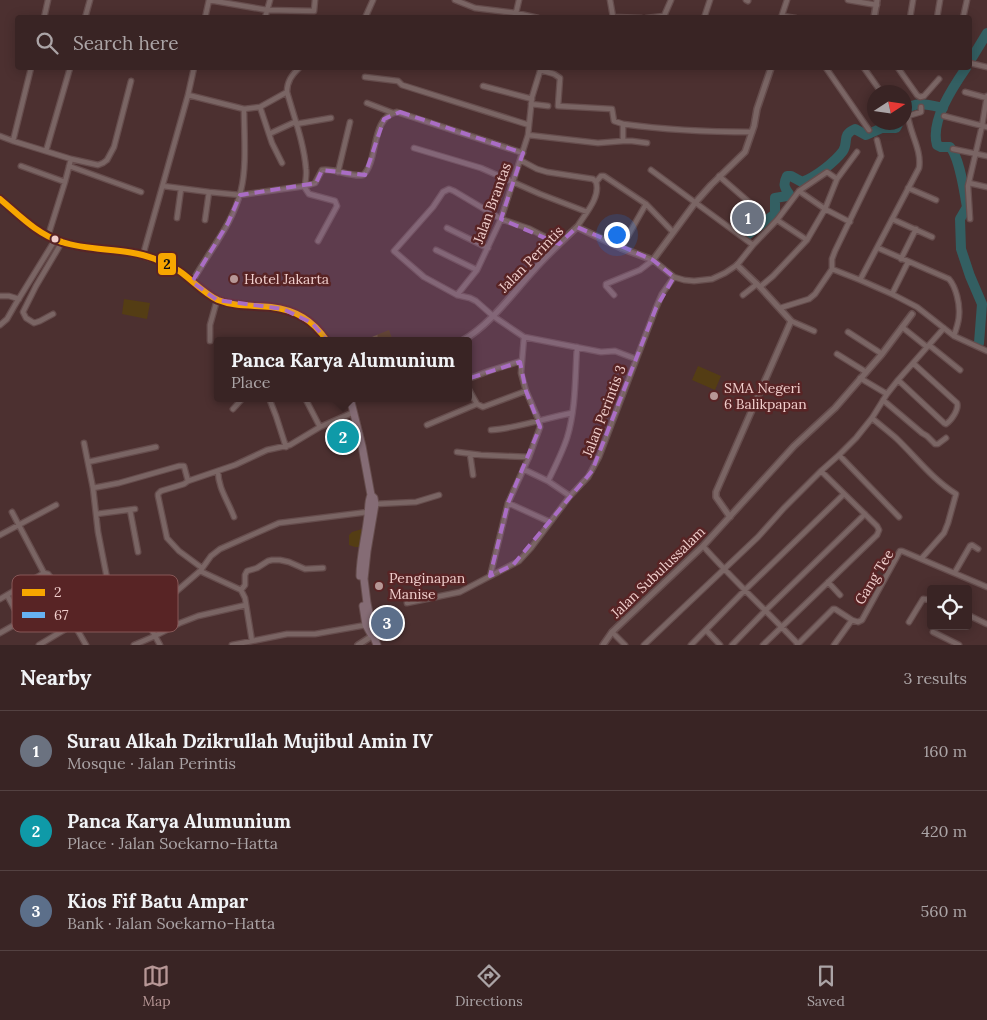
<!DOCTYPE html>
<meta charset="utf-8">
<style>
:root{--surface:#392424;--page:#443031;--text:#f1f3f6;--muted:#aba4a6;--line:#534141;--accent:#b79796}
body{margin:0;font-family:Lora,serif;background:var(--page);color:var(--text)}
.controls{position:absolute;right:15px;bottom:15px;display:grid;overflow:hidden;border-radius:5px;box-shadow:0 2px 12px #0003}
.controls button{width:45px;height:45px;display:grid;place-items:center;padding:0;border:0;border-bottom:1px solid var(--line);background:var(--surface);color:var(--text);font:25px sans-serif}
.compass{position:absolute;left:867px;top:85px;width:45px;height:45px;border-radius:50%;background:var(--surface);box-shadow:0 2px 12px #0003;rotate:78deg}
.you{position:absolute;left:616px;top:234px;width:18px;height:18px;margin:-12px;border:4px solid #fff;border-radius:50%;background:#1a73e8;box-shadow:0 0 0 8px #1a73e833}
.badge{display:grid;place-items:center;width:32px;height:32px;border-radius:50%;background:var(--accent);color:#fff;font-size:16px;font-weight:700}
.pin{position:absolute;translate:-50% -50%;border:2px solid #fff;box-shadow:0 1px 5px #0006}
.popup{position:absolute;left:214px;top:337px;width:258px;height:65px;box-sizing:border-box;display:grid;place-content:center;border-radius:5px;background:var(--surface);filter:drop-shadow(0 1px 4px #0005);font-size:16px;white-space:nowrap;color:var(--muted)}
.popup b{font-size:19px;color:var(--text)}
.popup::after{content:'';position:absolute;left:50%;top:100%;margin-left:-10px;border:10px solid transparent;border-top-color:var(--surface)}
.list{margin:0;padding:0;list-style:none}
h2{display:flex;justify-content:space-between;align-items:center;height:65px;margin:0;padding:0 20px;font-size:21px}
h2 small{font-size:16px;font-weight:400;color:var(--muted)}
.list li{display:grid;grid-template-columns:32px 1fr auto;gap:15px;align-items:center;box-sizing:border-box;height:80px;padding:0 20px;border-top:1px solid var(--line)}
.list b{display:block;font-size:19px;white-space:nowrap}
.list p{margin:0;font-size:16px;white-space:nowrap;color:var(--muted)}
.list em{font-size:16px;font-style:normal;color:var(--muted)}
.icon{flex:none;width:28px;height:28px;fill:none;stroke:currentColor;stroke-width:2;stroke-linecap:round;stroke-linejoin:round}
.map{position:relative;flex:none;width:987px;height:645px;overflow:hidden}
.search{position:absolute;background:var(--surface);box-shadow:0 2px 12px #0003;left:15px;right:15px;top:15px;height:55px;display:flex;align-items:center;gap:12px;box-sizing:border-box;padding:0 18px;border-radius:5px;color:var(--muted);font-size:19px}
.sheet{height:305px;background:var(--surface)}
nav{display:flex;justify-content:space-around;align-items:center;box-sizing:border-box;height:70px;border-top:1px solid var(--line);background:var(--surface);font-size:14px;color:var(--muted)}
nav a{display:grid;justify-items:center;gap:2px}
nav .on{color:var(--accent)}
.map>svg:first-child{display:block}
</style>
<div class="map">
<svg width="987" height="645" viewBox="0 0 987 645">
<defs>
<pattern id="cemetery-stones" width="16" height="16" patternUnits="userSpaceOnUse" patternTransform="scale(1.25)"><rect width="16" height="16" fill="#543d14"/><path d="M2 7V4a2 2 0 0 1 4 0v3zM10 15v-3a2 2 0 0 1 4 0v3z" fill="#6d5835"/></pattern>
</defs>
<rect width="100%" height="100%" fill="#4c3030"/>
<path fill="#543d14" d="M124,299L150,303L147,319L122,314Z
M698,366L721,376L715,390L692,380Z
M362,529L359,547H355L349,545V535L352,532Z"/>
<path fill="url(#cemetery-stones)" d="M389,330L393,341H362Z"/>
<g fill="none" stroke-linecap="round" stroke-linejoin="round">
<path stroke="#335f62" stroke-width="10" d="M970,61L987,33
M966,68C953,87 930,121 937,145L941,147H950C960,158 964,192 967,207L960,219L961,249L970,276L982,304L979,343
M904,111C915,100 930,105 943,108
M746,236L775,214V198L787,196L789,194C784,187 783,184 787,176H791L802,182C815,177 834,163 843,151C849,142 841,135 855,129L866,135L882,128H896L899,122"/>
<defs>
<path id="minor" d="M455,0L475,8L516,13L538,18
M610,0L613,17L641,18
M746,0L748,1
M848,0L877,5
M516,13L519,0
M664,16L671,0
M782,16L795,18
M44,18L48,0
M85,18L90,0
M205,18L209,0L267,10L314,11L315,0
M265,18L270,0
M365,18L373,0
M647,18L664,16L667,18
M704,18L710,0
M781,18L787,0
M910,18L913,0
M937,18L940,0
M963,18L967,0
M970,63L987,67
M299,68C292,75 287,81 287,92C294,117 304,143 306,169C307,175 305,182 305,188L309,194L335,201L337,206L318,241
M826,68L869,130
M864,68L881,92
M898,68L917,95L920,97L924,96L939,79
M540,70L554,74L560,78L558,106L612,109L614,121L623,124
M365,77L398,81L402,85L529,125
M483,86L532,99
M965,92L987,98
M188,95L244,109L260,107
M367,103L393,113
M531,104L548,106
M921,107V112L908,116C910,134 922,150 919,168L860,280L892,294L917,307L954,336L987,351
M944,116L987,127
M296,124L331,118
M269,134L295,122
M528,135L598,143L623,141V124C666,130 709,132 752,132
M0,136L13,141L71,159L65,182L48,236
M13,141L31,68
M623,141H632L647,143
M414,148L481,168L540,194L587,212
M953,149L987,156
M46,151L70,68
M71,159L98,165L103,163L107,160L114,147L131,81
M520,160L537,169L547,172L593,179L596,182C601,197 585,214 577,227
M282,163L272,143L260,107L287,92
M21,166L65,182
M69,166L141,192
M651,170L753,245
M338,172L350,122
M719,176L750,203
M596,182L601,176H604L646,204L673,232
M969,183L987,187
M163,186L209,192L240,195L305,186L315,183L322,170C336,168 349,177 363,175C379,161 370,117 397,112L523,153
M908,188L936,200
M799,191L825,209L850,222
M177,218L181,189
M892,219L932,237
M970,219L968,186L982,126L987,96
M205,220L209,192
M777,220L807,240
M447,228L488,248
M559,244L530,229L501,219L454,191L449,189L443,192L433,207L394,251L424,277L457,295L470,298L476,301L493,316L524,337L601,352L615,351L636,359
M621,248L646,204
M878,248L949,279C956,287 960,304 959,315C959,322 956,329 954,336
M436,250L477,270
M143,255L188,95L194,68
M901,259L916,229
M832,269L860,280
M192,282C209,251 233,224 241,190C247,166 244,134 244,109
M760,287L773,276L807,240L825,209L837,179L857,152
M892,294L908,262
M457,295L477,270L501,219L528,135L532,97L541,68
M614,295L606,286V284L640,270L653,260L674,277L684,280L694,281L712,279L725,273L737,265L753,245L777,220L799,191L827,172L837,179
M743,295L757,284
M0,296H9L19,299
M780,308L809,299L815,294L832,269V259L835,251L881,156L877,140
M53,314L40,321L34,323L26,318L23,312L36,286L62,242
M791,321L814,331
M0,325L7,319L15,305L55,240
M902,327L927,347
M848,332L882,354
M210,341V325L217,300
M929,345L960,370
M837,354L866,372
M860,378L887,394
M468,379L489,371L521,361
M898,380L944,423L946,424C952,420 959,409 957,403L913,363
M468,388L477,404L483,407L526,391
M269,398L276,416L286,447
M305,398L320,427
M883,400L922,433L927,436L935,444H938L946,438
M233,409L243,398
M872,418C880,425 888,431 896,438C916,457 932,479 956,494L948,523L944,533L921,559
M427,425L477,404
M491,430C519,428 545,418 572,413
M84,443L93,488L98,532L115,619L120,622L144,615
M457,452L481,455L529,457
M470,454L473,475
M839,455L899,517
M88,462L156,447
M523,469L548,481
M218,471C218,488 228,501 234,517
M188,481L235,465L267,450L290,445L320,427L354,412
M93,488L119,483L179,466H184L188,481L184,484L161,491L158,494V496L167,538L179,551L202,568
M570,496L548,481C555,467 562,453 567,438C576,409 575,377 577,347
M508,503L550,522
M375,504L416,502L439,495
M130,510L138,552
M12,512L44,573
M96,514L135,509
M0,535L56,505
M703,546C733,580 767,611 798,644
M201,570L211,556L220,549L279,523L368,512
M955,572L970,546L972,545L978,549
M490,576L508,503L529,457L540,427L539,421L526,391L521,373L524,337
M828,582L840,595
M241,590L245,585V575L247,571L257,568L268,561L272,560H280L289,562L305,569L323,568
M7,595L21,621
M0,599L39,576L44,573L48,574L55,583L74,624L86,645
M407,603L460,592L519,561L531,548L570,496L588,477L599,457L656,308L662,294L674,277
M246,605L198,616L180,623L155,636L144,615L171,596L200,571L241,590L245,598L252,641
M968,615L987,624
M909,622L923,599L931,600
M706,630L720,645
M612,632L625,645
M933,632L959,645
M0,633L62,598
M39,645L74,624
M134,645L155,636L160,645
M232,645L287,634H315L366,625
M644,645L758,537L784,508L821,471L839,455L856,438L872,418L887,394L898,380L944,328
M691,645L745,590L844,494
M732,645L765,611L865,514
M763,645L877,535L879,530L877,526L821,471
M797,645L833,609H835L852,620L858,622L862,620L900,551H902L987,587
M834,645L852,620"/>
<path id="tertiary" d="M874,18L877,0
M462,341C491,324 511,295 533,271C547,255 562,241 577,227L621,248L653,260L695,203L711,185L745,152L754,126L757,109L771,68
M730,517L716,497V492L791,321L760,287L737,265
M358,645L372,636
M603,645L612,632L703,546L794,446L835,408L882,354L912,314"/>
<path id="trunk" d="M0,199C19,215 38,235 62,242C92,252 125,247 155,259C164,263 174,267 182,273C194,282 205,294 218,300C235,307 253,305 271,307C296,310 313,320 327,341
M350,398L362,446L371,495L374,498L375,504L367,551L364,579L367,603L374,637L377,645
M360,576C360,555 366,536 368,515C369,508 368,502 371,495
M363,606L366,625L371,634"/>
</defs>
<use href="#minor" stroke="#664d4d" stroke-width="7"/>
<use href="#tertiary" stroke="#664d4d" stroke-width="8"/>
<use href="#trunk" stroke="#664d4d" stroke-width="9"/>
<use href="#minor" stroke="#7a6564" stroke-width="4.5"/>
<use href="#tertiary" stroke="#7a6564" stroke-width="5"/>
<use href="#trunk" stroke="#856c75" stroke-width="7"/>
<defs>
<path id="bus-1" d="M0,199C19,215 38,235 62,242C92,252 125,247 155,259C164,263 174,267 182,273C194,282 205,294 218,300C235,307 253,305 271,307C296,310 313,320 327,341"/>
</defs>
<use href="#bus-1" stroke="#582425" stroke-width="10"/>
<use href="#bus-1" stroke="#f7a600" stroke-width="6"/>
</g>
<path fill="#aa6dc5" fill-opacity="0.2" stroke="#aa6dc5" stroke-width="4" stroke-dasharray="10 6" stroke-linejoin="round" d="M400,112L523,153L501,219L559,244L577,227L653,260L674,277L656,308L592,471L513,565L490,576L508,503L540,427L526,391L520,362L464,380L446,349L381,373L348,390L328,342L312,323L283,309L217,300L192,282L228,223L240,195L316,183L322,170L365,175L384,119Z"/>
<circle fill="#f1cfcd" stroke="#582425" stroke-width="2" cx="55" cy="239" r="4.5"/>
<g fill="#b79796" stroke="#582425" stroke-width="2">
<circle cx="234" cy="279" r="5"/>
<circle cx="714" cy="396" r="5"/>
<circle cx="379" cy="586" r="5"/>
</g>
<g text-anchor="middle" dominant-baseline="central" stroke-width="5" stroke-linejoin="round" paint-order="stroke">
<g font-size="14" fill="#f1cfcd" stroke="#582425">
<text transform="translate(492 203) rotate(-70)">Jalan Brantas</text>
<text transform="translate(531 259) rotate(-46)">Jalan Perintis</text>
<text transform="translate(604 411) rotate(-69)">Jalan Perintis 3</text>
<text transform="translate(658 572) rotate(-44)">Jalan Subulussalam</text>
<text transform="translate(874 577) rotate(-59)">Gang Tee</text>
</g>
<g font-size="14" fill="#f1cfcd" stroke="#582425" text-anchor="start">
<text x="244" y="279">Hotel Jakarta</text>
<text x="724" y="388">SMA Negeri<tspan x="724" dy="16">6 Balikpapan</tspan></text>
<text x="389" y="578">Penginapan<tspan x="389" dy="16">Manise</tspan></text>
</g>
</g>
<rect x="12" y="575" width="166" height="57" rx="8" fill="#582425" stroke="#865757" stroke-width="1"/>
<rect x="22" y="589" width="23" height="7" fill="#f7a600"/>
<rect x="22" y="612" width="23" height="6" fill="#66b1f2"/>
<g font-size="14" fill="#f1cfcd">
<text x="54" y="597">2</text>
<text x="54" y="620">67</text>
</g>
<rect stroke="#582425" stroke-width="2" x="157" y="252" width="20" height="24" rx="5" fill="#f7a600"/>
<g font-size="14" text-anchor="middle" font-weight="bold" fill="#111">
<text x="167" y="269">2</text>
</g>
</svg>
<div class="controls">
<button><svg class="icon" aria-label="locate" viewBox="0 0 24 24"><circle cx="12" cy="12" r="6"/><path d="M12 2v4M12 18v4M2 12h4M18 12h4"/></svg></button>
</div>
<svg class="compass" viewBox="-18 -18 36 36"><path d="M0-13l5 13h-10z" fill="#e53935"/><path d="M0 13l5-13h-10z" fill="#aba4a6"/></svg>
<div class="you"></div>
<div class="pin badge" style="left:748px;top:218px;background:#6b7280">1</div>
<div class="pin badge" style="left:343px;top:437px;background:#0f9aa8">2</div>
<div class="popup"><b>Panca Karya Alumunium</b>Place</div>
<div class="pin badge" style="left:387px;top:623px;background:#5c6f8a">3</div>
<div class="search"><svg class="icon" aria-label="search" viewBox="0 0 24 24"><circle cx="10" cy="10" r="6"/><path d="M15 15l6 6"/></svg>Search here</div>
</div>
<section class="sheet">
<h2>Nearby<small>3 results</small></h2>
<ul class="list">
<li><span class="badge" style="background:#6b7280">1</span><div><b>Surau Alkah Dzikrullah Mujibul Amin IV</b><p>Mosque · Jalan Perintis</p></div><em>160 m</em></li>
<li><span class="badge" style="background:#0f9aa8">2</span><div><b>Panca Karya Alumunium</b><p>Place · Jalan Soekarno-Hatta</p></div><em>420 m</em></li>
<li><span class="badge" style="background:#5c6f8a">3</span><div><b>Kios Fif Batu Ampar</b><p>Bank · Jalan Soekarno-Hatta</p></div><em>560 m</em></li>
</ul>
</section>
<nav>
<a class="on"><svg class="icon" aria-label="map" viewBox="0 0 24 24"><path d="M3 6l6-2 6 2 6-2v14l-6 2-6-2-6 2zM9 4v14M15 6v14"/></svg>Map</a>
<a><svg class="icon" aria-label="directions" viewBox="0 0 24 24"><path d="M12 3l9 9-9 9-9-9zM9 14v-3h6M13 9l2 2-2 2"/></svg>Directions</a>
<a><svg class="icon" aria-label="saved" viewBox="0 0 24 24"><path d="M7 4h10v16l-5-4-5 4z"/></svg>Saved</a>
</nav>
